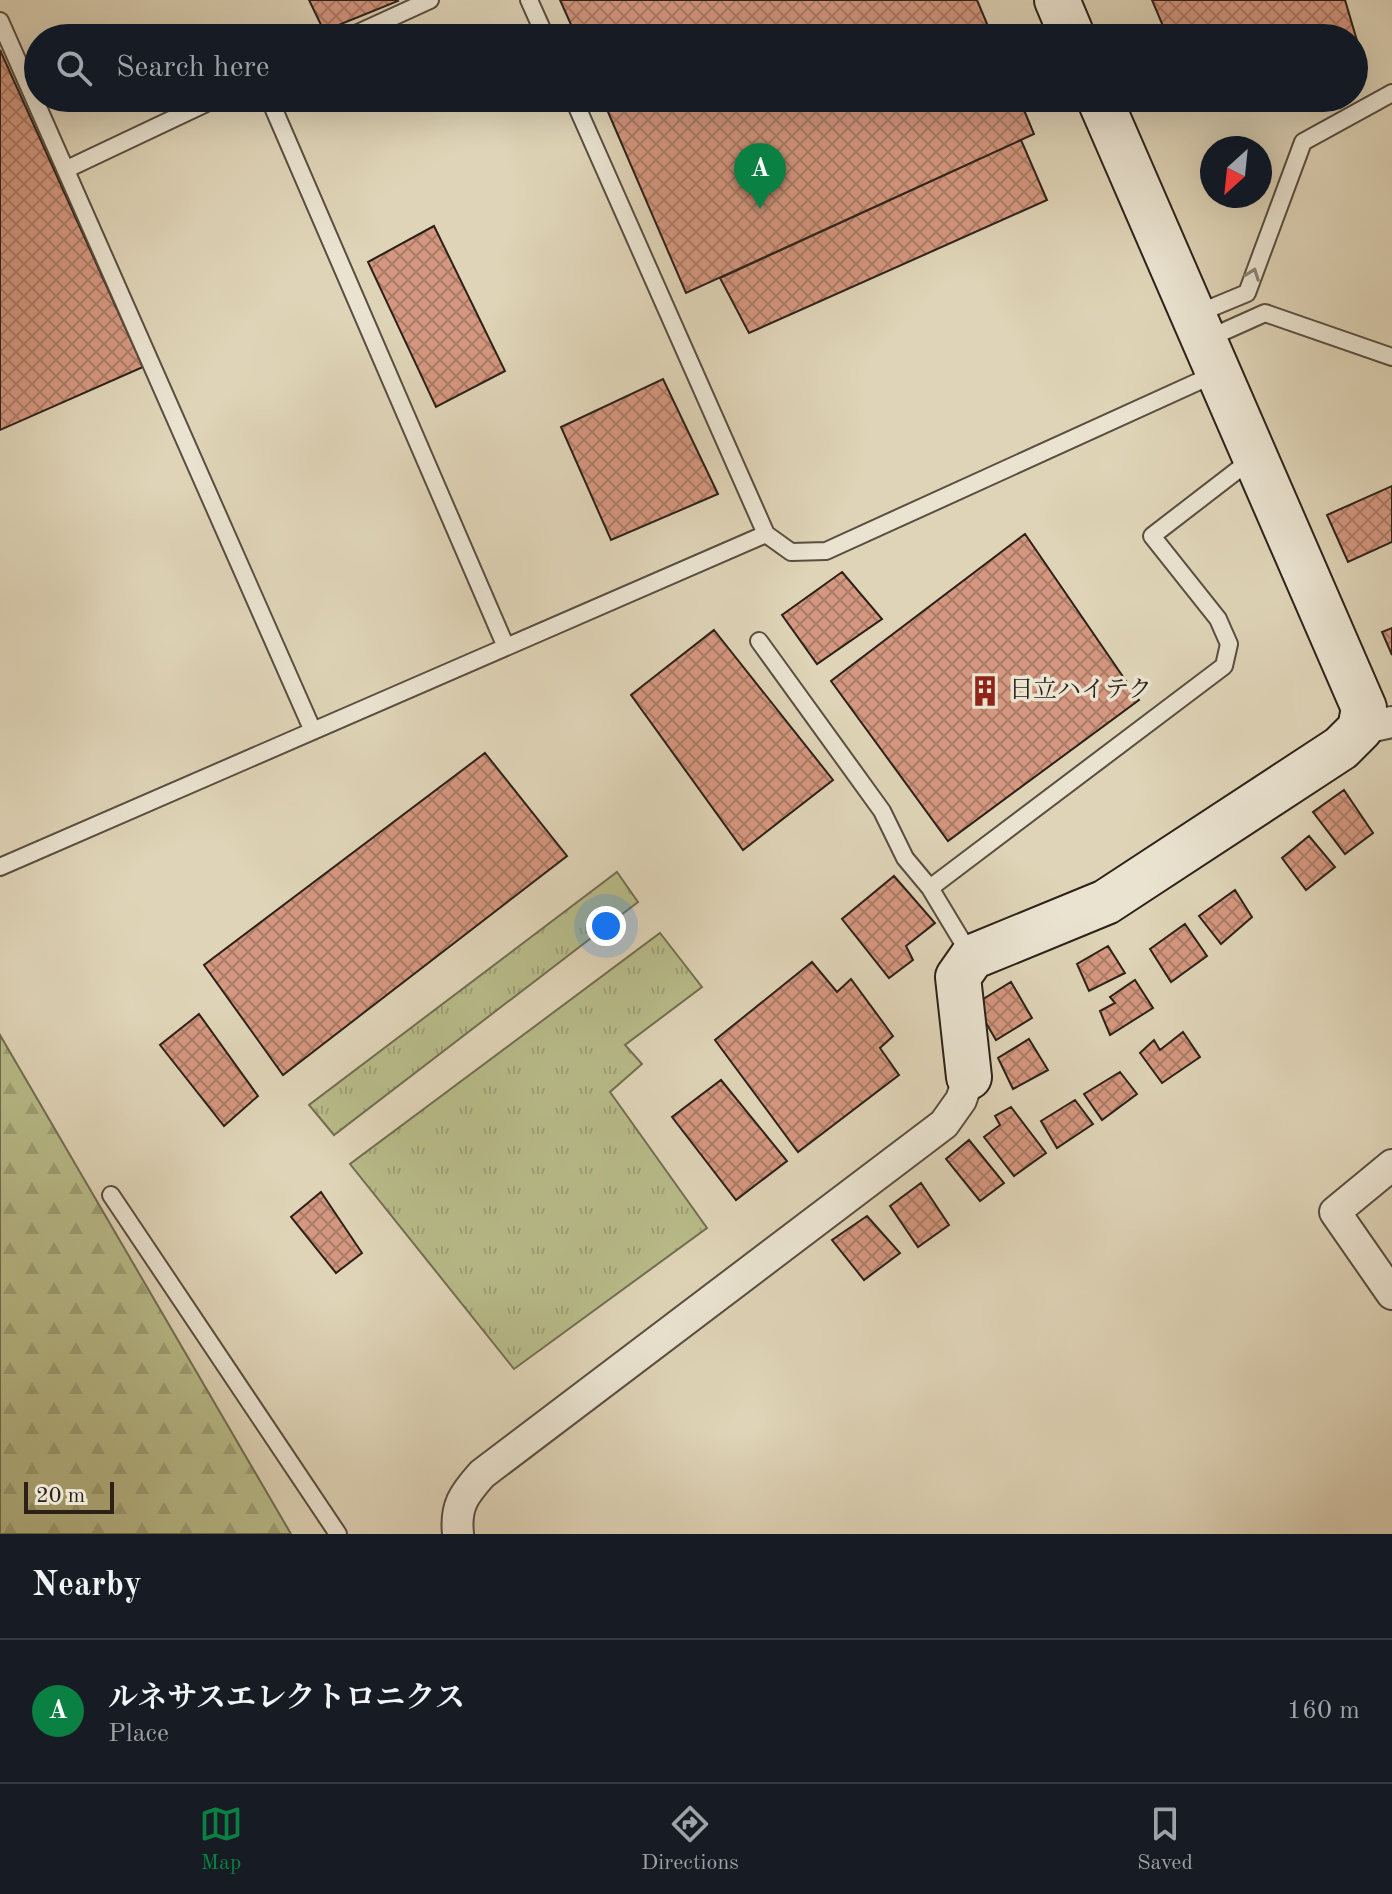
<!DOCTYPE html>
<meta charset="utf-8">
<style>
:root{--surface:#171b24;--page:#20242c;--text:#f1f3f6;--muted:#9ea1a6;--line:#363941;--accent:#0b8043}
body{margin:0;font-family:"Old Standard TT","Noto Serif JP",serif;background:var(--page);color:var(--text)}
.compass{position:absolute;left:1200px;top:136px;width:72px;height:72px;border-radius:50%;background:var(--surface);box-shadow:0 8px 32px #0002;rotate:207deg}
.scale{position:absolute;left:24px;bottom:20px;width:90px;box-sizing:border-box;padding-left:8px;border:4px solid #2c2119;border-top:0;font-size:22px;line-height:28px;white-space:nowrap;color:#2c2119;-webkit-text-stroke:6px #eae3d0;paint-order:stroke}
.you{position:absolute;left:606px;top:926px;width:28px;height:28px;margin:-20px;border:6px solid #fff;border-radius:50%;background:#1a73e8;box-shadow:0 0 0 12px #1a73e833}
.badge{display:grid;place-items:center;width:52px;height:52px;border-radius:50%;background:var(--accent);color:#fff;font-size:26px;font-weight:700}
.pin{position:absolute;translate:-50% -66px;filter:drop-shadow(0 2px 4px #0008)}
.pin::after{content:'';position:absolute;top:42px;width:28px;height:24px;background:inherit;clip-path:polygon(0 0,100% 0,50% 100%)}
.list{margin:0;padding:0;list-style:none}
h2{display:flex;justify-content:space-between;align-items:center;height:104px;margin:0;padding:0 32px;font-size:34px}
h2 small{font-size:26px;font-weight:400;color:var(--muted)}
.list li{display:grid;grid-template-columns:52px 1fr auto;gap:24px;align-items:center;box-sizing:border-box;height:144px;padding:0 32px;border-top:2px solid var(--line)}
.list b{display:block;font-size:30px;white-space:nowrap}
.list p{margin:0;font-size:26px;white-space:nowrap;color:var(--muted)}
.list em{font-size:26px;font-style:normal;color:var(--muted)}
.icon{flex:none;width:44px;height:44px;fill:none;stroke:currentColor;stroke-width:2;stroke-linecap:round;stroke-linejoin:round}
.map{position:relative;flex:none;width:1392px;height:1534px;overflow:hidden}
.search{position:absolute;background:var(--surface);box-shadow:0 8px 32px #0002;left:24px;right:24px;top:24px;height:88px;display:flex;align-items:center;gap:20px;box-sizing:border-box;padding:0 28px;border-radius:44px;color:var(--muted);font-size:30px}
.sheet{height:248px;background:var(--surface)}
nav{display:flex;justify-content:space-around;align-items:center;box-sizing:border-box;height:112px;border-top:2px solid var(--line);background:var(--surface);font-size:22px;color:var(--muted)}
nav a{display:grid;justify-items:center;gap:4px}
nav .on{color:var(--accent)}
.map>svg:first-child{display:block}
</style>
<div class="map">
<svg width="1392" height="1534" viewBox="0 0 1392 1534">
<defs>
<pattern id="grass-tufts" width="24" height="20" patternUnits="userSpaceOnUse" patternTransform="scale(2)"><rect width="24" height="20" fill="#b8bb89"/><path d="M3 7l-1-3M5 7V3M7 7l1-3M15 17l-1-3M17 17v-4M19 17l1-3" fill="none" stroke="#9ea076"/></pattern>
<pattern id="forest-firs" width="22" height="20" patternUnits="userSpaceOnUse" patternTransform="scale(2)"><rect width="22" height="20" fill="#b8bb89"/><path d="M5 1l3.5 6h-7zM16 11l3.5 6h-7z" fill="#9ea076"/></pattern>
<pattern id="building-cross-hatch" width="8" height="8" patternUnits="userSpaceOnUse" patternTransform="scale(2)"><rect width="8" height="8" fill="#d4977f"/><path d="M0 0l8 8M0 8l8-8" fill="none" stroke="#ac7b67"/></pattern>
</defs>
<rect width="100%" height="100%" fill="#dfd4b7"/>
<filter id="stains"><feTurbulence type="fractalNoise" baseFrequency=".0025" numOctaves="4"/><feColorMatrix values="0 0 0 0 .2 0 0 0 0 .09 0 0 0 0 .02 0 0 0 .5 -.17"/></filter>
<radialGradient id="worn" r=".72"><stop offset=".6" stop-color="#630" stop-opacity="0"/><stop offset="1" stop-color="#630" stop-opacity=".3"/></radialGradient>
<path fill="url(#grass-tufts)" stroke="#726e51" stroke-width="2" d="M617,872L638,902L334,1135L309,1105Z
M660,933L702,987L625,1045L642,1064L610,1092L707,1228L514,1369L350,1164Z"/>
<path fill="url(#forest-firs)" stroke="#726e51" stroke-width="2" d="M0,1035L291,1534H0Z"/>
<path fill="url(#building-cross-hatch)" stroke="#2c2119" stroke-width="2" d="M309,0H397L398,1L324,31Z
M560,0H977L993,38H577Z
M1152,0H1345L1358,44L1354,45V38H1280L1278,35L1271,38H1168Z
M0,50L143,367L0,430Z
M602,98H1019L1034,134L686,293Z
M1021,140L1047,200L749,333L720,278Z
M434,226L505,371L436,407L368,262Z
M663,379L718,494L611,540L561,427Z
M1392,486V542L1348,562L1327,515Z
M1025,534L1139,700L948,841L831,681Z
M842,572L882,619L817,664L782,615Z
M1392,628V655L1382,632Z
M714,630L833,780L743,850L631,695Z
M485,753L567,856L283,1075L204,965Z
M1344,790L1373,833L1345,854L1313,812Z
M1309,836L1335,867L1306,890L1282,858Z
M894,876L935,923L906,946L913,960L889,978L842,919Z
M1235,890L1252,917L1221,944L1199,916Z
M1185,924L1207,956L1171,982L1150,949Z
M1108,946L1125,973L1089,991L1077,964Z
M812,962L837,992L851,979L893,1036L880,1048L899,1075L798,1152L715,1040Z
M1135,980L1153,1008L1110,1035L1100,1011L1115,1003L1110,997Z
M1011,982L1032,1018L996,1040L975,1004Z
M199,1014L258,1096L224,1126L160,1045Z
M1183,1032L1200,1057L1162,1083L1140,1053L1154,1040L1160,1050Z
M1029,1039L1048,1070L1013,1089L998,1058Z
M1120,1072L1137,1094L1102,1120L1084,1094Z
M721,1080L787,1161L736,1200L672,1117Z
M1075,1100L1093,1124L1057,1148L1041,1121Z
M1011,1107L1046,1153L1014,1176L984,1137L1000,1125L995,1116Z
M969,1140L1004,1183L980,1201L946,1159Z
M921,1183L949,1225L918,1247L890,1206Z
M321,1192L362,1253L336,1273L291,1217Z
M867,1216L900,1253L864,1280L832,1240Z"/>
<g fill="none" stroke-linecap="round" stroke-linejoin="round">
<defs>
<path id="lane" d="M529,0L546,38
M0,21L313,731
M347,38L430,0
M269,98L506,647
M573,98L766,534L791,552L826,551L1215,374
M67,169L217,98
M1194,315L1247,293L1303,142L1392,93
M1207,339L1265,313L1392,357
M759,641L882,811L905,858L930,888L971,956
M0,867L766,534
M930,888L1224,666L1229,644L1218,619L1152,536L1252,459
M111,1195L338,1534"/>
<path id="street" d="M1360,729L1392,722
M1392,1165L1335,1212L1392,1294
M458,1534C455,1506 464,1494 482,1474L944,1124L961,1100L969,1077"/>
<path id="secondary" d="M1057,0L1073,38
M969,1077L958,977L972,957L1106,902L1341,748L1360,729L1364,708L1099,98"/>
</defs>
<use href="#lane" stroke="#594e40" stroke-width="20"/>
<use href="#street" stroke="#594e40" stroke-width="34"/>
<use href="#secondary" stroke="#2c2119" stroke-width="48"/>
<use href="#lane" stroke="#eae3d0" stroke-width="16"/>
<use href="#street" stroke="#eae3d0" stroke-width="30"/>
<use href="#secondary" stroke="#eae3d0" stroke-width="44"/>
</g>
<defs><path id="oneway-chevron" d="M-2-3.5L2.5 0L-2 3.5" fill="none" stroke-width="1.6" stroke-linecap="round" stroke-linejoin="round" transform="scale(2)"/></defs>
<use stroke="#8b8274" href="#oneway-chevron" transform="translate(1253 274) rotate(-70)"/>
<defs>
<symbol id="building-bare" viewBox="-9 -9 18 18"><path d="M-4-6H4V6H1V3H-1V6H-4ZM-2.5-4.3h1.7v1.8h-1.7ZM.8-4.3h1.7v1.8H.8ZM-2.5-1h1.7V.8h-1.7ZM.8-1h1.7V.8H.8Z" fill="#8f2418" stroke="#eae3d0" stroke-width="2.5" paint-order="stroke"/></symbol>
</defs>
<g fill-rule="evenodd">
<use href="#building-bare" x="963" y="669" width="44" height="44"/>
</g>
<g text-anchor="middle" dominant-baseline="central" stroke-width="7" stroke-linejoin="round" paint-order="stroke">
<g font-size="24" fill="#2c2119" stroke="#eae3d0" text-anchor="start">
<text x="1009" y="691">日立ハイテク</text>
</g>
</g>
<rect width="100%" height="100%" filter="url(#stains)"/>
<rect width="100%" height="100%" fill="url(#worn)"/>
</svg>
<svg class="compass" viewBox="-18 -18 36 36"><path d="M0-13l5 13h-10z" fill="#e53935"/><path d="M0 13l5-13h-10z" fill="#9ea1a6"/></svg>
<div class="scale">20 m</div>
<div class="you"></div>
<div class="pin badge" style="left:760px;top:209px">A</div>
<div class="search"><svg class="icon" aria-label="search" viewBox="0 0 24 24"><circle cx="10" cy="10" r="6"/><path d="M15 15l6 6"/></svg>Search here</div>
</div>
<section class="sheet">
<h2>Nearby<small></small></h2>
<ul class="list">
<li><span class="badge">A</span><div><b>ルネサスエレクトロニクス</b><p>Place</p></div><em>160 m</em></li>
</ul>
</section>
<nav>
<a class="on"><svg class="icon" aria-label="map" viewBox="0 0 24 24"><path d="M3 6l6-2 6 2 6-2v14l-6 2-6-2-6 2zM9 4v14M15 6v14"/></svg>Map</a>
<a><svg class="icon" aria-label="directions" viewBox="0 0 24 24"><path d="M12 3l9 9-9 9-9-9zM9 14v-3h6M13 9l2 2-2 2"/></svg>Directions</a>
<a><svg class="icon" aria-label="saved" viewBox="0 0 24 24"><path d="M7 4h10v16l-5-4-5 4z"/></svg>Saved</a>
</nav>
